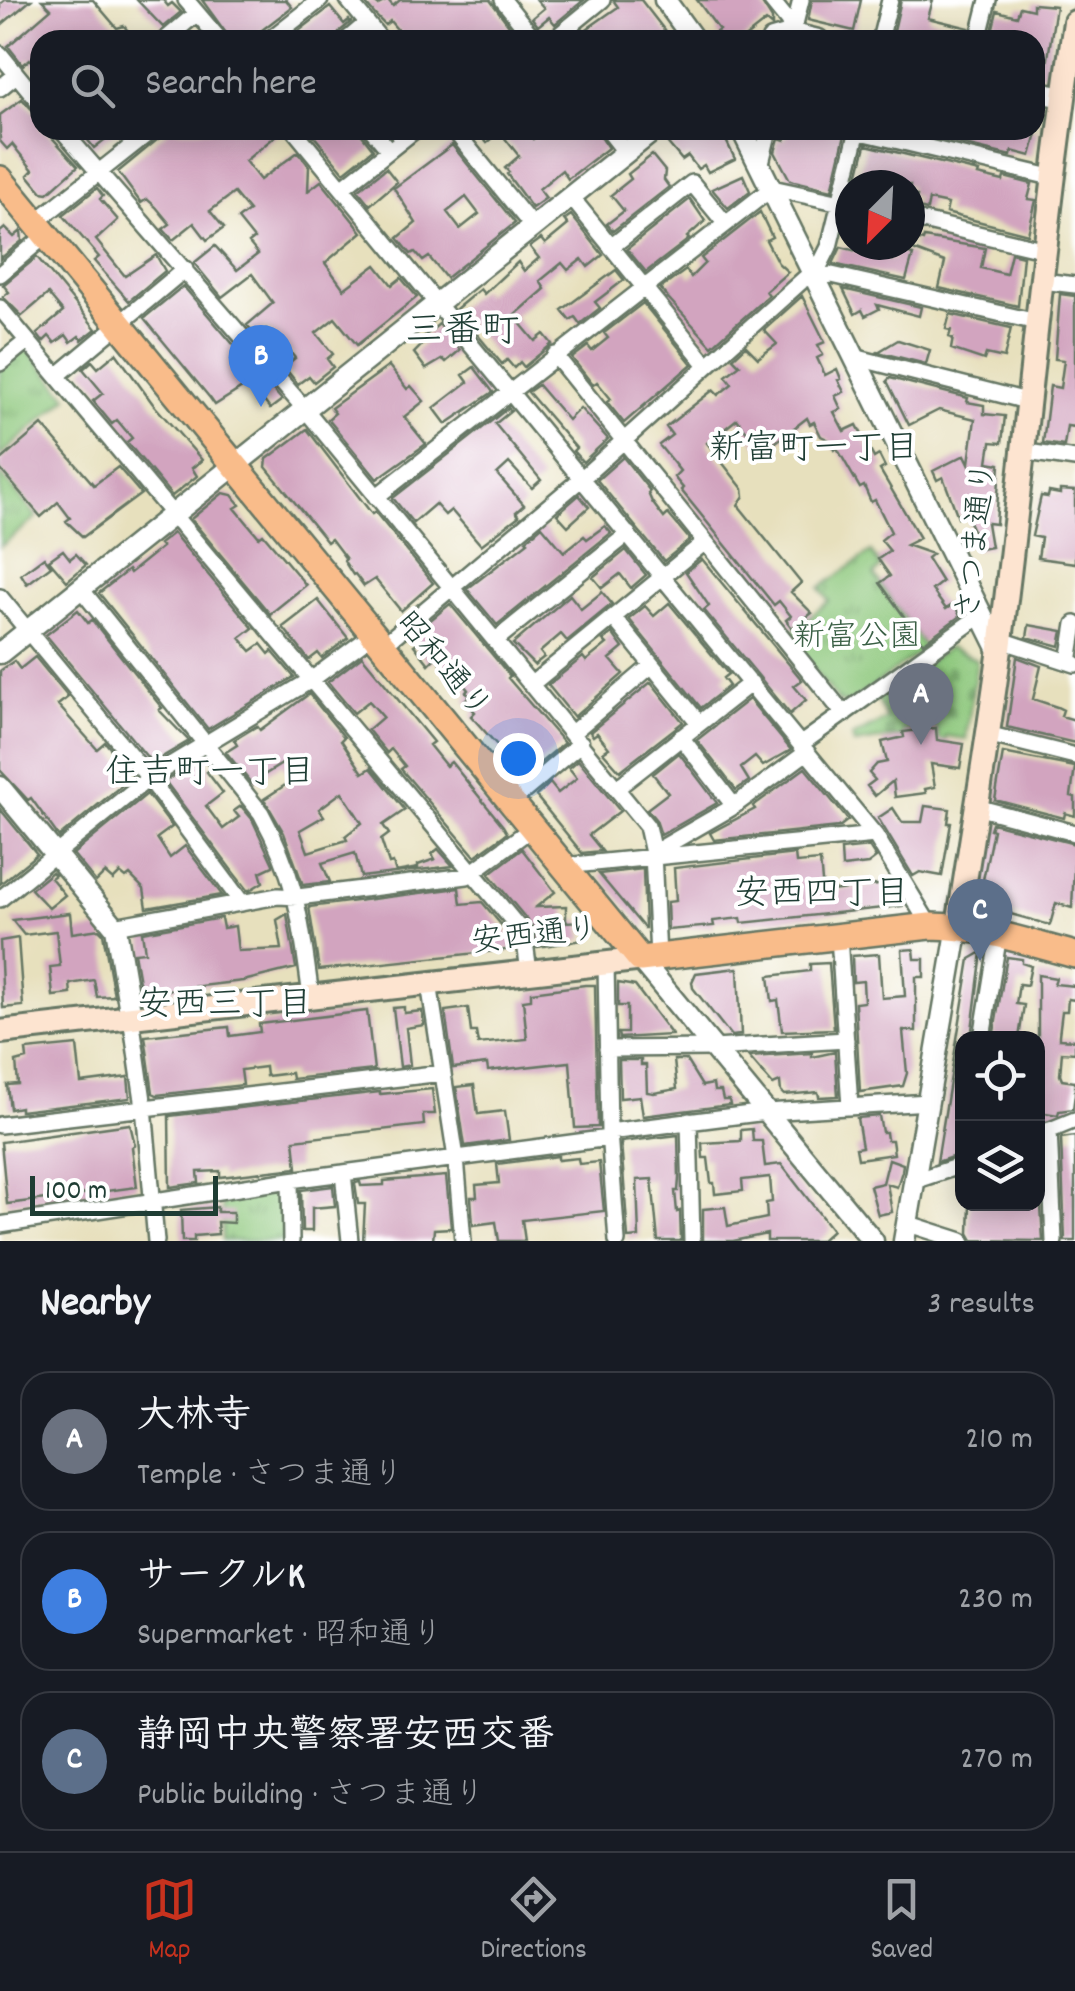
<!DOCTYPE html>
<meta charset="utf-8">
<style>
:root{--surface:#171b24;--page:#20242c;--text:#f1f3f6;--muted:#9ea1a6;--line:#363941;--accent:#c8321e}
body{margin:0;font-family:Dekko,"Klee One",sans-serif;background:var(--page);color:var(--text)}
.controls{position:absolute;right:30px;bottom:30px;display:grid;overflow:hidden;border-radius:20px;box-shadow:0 5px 25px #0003}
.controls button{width:90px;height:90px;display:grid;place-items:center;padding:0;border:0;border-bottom:2px solid var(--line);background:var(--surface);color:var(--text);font:50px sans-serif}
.compass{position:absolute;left:835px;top:170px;width:90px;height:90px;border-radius:50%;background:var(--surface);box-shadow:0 5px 25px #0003;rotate:204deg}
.scale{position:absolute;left:30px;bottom:25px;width:188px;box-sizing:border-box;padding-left:10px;border:5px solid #1f3d34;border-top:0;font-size:28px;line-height:35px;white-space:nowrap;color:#1f3d34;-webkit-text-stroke:8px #fff;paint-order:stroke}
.you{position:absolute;left:518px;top:758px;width:35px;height:35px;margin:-25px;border:8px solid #fff;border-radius:50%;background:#1a73e8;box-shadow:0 0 0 15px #1a73e833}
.badge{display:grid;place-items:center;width:65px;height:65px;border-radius:50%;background:var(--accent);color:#fff;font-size:32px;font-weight:700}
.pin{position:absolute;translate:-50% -82px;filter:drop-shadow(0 2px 5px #0008)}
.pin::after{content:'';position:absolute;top:52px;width:35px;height:30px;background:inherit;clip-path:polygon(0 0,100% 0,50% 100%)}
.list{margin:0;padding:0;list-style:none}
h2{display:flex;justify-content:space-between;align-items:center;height:130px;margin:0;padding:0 40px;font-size:42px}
h2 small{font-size:32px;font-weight:400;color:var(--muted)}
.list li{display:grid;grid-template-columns:65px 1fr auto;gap:30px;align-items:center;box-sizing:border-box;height:140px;margin:0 20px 20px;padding:0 20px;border:2px solid var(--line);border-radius:30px}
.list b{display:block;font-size:38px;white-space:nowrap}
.list p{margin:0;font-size:32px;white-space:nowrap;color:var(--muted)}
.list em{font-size:32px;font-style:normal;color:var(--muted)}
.icon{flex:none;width:55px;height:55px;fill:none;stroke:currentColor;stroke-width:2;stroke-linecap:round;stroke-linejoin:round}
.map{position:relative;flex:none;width:1075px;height:1241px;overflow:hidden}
.search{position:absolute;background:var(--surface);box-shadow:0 5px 25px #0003;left:30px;right:30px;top:30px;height:110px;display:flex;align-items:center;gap:25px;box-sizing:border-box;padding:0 35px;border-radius:30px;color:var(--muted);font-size:38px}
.sheet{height:610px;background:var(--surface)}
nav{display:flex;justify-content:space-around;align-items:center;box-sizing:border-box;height:140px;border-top:2px solid var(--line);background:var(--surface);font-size:28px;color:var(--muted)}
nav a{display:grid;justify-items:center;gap:5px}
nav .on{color:var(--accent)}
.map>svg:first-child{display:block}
</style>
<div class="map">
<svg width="1075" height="1241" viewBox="0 0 1075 1241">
<defs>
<pattern id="cemetery-stones" width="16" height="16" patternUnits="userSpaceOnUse" patternTransform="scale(2.5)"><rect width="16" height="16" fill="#8ec87d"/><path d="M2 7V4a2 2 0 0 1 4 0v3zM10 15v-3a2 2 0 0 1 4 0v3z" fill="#73a467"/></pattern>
<pattern id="park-tufts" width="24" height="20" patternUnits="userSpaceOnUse" patternTransform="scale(2.5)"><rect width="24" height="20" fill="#8ec87d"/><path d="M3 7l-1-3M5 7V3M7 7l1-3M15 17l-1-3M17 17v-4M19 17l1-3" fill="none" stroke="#73a467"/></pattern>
</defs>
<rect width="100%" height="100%" fill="#fff"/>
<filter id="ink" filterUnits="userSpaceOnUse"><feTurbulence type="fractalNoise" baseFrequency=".01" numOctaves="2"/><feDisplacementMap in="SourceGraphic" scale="20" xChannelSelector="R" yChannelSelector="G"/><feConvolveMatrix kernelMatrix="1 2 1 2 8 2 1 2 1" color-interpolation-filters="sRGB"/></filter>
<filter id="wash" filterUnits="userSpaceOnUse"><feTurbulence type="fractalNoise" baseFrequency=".0048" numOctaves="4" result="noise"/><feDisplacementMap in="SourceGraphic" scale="40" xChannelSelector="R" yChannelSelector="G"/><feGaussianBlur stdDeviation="2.25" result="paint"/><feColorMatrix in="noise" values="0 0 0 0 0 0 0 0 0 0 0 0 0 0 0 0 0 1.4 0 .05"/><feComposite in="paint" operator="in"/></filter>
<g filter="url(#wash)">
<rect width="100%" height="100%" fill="#e7e0bd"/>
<path fill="url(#cemetery-stones)" stroke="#568258" stroke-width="2.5" d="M949,647L977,660L966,739L946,736L944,745L940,744L936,726L903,731V736L854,744L852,737L887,719L877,699Z"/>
<path fill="url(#park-tufts)" stroke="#568258" stroke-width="2.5" d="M25,346L68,397L0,456V367Z
M0,473L37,517L0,547Z
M871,552L881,567L874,575L925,648L849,704L839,702L787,636L829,601L820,588Z
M287,1183V1241H222V1194Z"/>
<g id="blocks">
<path fill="#d2a4bf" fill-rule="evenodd" d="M5,0H31L0,26V4Z
M42,0H93L117,28L124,26L135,40H40V71L30,59L23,65L8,46L51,9Z
M137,0H163L168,6L172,3L181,12L163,27Z
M202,0H286L292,7L249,40H231Z
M371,0L378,5L388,0L393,6L400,0H490L514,32L505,40H406L390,21L385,25L376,16L366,4Z
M537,0H584L555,24L549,17L538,26L532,18L544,8Z
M613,0H641L672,40H571L618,7Z
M697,0H760L772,19V26L766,21L742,40H722L716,32L719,30Z
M812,0H861L854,31L808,20Z
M901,0H933L928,18L969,28L967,40L925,33L923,38L907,34L905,39L893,35Z
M1033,4L1056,6L1046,71L1035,77L1038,57H1035V40H990L997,11L1017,16L1020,7L1033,10Z
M330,7L344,24L349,20L351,22L339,32L336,40H287Z
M22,99L40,118V130H45L78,166L48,193L42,192L28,175L33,170L12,144L7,149L0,141V115Z
M80,130H117L94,148Z
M169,130H283L245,161L260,180L298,152L309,166L308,191L321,181L362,232L325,263L344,289L376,265L392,285L401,278L417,297L357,345L335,318L316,333L333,354L327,359L333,367L314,382L309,376L298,384L284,367L295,358L283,343L266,329L257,336L247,325L273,303L252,274L222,297L194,263L215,246L237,270L258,254L249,243L254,239L238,219L249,211L234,193L210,211L224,228L207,240L194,223L173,240L163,229L170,224L156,207L147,199L141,203L118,172Z
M309,130H358L373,149L344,172Z
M476,130H526L533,139L544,130H597L608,148L568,179L562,170L539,189L546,198L532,208L507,174L509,172L505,168L519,156L500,132L487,143Z
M680,130H694L699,136L704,130H721L735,159L708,172L704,165L698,169L688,156L682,160L666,141Z
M788,130H846L832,190L790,180L775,152L779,138L785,140Z
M902,130H1038L1031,156L1012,151L1011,156Z
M452,145L515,223L446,278L429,257L423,261L415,252L411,254L398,238L416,223L394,188ZM466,197L479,214L460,229L447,212Z
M866,145L979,172L978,175L1003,181L1004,177L1032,184L1028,199L1036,200L1028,234L946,213L948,204L929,200L927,210L914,207L917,196L910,195V185H856Z
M652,155L665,171L664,180L669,187L613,231L607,224L624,211L611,195L631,179L628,174Z
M386,168L397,182L370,205L358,190Z
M743,175L750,191L728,208L712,189Z
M97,188L103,196L100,199L118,220L96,240L125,276L156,255L165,271L129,301L94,261L99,257L63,215Z
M690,199L705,221L687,237L689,239L646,272L627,249Z
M760,212L772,237L766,240L778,263L788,272L766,291L769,295L712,346L660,289L686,270L691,277L705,263L701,258Z
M571,215L603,255L588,267L582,259L568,270L562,263L540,281L545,289L514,316L535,341L544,334L552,344L524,367L520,362L514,368L507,360L502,364L456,309L480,289L484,294L518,262L524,271L539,258L530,247L541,239L545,244L568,225L564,220Z
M5,228L14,237L21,231L22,241L0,259V232Z
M924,238L985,248L981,268L1006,274L1011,253L1023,256L1018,306L939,288L945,262L913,250L916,239L923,241Z
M841,247L893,260L896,251L913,255L906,280L833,264Z
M37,257L96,329L82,340L79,336L71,342L66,335L55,343L49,336L43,342L37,334L63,312L48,294L22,316L3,297L9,292L3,285Z
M616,270L624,280L595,302L600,308L580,324L575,317L570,320L562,310Z
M183,286L244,357L282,400L270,409L250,383L215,405L210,398L144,318Z
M843,289L921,307L919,316L877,305L879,309L865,316L862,310L855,314Z
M1060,294L1075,296V427L1067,426L1064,446L1043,443L1050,386L1060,388L1064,360L1055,359Z
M802,296L825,342L818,345L823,355L817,358L825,375L837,369L841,379L838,380L844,392L835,396L841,409L834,412L844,431L857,425L874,458L879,455L885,467L880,470L920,538L906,545L932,554L927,558L942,582L932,590L946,609L954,604L960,616L923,643L880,583L890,576L878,559L890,551L881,540L891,532L875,500L871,502L864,486L860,488L837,448L834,450L829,440L821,436L814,422L810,424L807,418L763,452L737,419L707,443L743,489L744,496L738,505L801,583L791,592L812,613L792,628L786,620L791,616L779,601L774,605L681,490L683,488L674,477L680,471L659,445L672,435L666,427L713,390L718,395L732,384L726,376L740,365L733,358L746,346L758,358L777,344L764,330Z
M643,303L692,364L624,423L607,402L611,399L597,382L593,385L572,358L588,346L592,351L608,338L604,333Z
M950,314L1011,328L1004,358L986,354L984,360L951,349L953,338L949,337L951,330L946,329Z
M439,324L460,350L446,362L443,359L426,369L414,353L424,343L421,339Z
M898,340L930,350L926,364L878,352Z
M116,353L153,404L202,460L192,468L197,476L172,496L127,442L132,438L117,420L112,424L93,401L103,393L83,369L92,361L98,368Z
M389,366L407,389L411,386L424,401L404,417L426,444L377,479L328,419L335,413L331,408Z
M474,367L493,392L446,424L434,408L468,382L463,375Z
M890,378L968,398L967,402L984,405V414L1005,416L1002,443L991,442L988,462L1000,464L996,524L987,523L991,547L975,550L973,540L977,539L965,513L958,517L943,477L937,480L933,471L965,455L969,463L975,419L939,410L909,425L887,381Z
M538,385L568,420L580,408L608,439L583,462L573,451L576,448L528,392Z
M508,408L511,411L495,424L541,480L532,488L509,463L497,474L524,505L516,512L519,516L481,545L451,510L445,515L435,504L413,523L393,498Z
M42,425L94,485L118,467L141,494L83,537L66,521L70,518L58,502L41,517L0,469V461Z
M307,429L372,514L375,512L433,583L401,611L375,579L364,586L355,574L353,575L344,561L346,559L331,539L327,542L266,467L267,459Z
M623,457L650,491L648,493L652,502L664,518L668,514L690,540L664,561L597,480Z
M1060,490L1075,491V563L1038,558L1041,538L1032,536L1041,496L1048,497L1049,492L1060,494Z
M223,493L232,495L240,505L235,508L259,537L263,534L306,585L270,614L191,519Z
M579,495L589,507L568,526L557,514Z
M542,526L564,552L584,536L587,539L605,526L611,533L497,625L467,589L528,542L526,540Z
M173,533L253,628L240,638L251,651L261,644L269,654L272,651L294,677L208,729L99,593L128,570L130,573L162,547L159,544Z
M63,550L70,559L76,554L86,565L67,581L49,560Z
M626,550L646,575L631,588L620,574L602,588L593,577Z
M44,557L51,566L27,584L21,574Z
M702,559L802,680L794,686L806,700L790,714L704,610L709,606L686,572Z
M602,592L612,604L567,641L561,634L540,652L544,657L534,665L513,644L570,595L581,609Z
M318,600L348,638L322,658L318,653L309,660L283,627Z
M669,603L728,674L723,678L729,686L701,708L629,619L645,606L654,616Z
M450,604L510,676L508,678L564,743L521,779L506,755L471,716L475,712L465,700L469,696L466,692L468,690L456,674L452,677L436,657L429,664L414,645L417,643L411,636Z
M78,610L88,623L92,620L162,708L159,710L189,741L152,763L46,635Z
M1029,625L1063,631L1060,646L1027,637Z
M612,633L623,648L610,659L623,674L574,717L548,685L583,657L586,661L607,644L603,640Z
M362,656L433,742L429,745L446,766L451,762L503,826L507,833L475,856L401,769L405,766L391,749L387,753L368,730L383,717L369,701L354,713L328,682Z
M35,657L68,697L58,705L97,749L105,742L133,776L59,837L31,798L28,800L0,770V671L14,661L20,669Z
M1017,657L1041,666L1033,699L1057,707L1063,710L1061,716L1075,720V743L1007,727Z
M651,682L683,722L620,771L603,752L609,748L597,733L593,736L590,732Z
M309,694L344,737L341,740L363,773L371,768L405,810L383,825L389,834L381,840L389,864L393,863L396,872L418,868V865L435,859L432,854L438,849L453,866L361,877L355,853L322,863L330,882L303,885L284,833L264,799L293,780L282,764L251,783L226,752L237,745L234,740L257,726L260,730ZM342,792L362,823L345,836L347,840L308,852L300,830L324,816L319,809Z
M749,699L791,750L763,766L755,757L741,768L749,781L736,790L697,740Z
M936,728L937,740L964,744L960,768L931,764L935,787L925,789L926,793L895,797L893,781L875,796L867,786L875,780L869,773L877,764L887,762L882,742L904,737L903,732Z
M679,753L717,803L661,835L656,820L647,809L668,793L653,774Z
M1003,753L1075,767L1071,796L1075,797V816L1065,813L1064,818L995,800Z
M203,759L211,769L207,772L223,793L206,806L223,829L239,817L234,811L241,806L252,819L273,864V866L260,872L263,882L250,890H247L233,872L165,781Z
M578,760L620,811L589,835L602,851L582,853L536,796L550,783L558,793L577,778L569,768Z
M805,768L848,820L839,827L714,840L710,833L755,809L753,806Z
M147,794L172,827L157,838L170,858L185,846L222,895L147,908L144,889L130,875L126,878L120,873L113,880L105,873L96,882L73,854Z
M925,806L950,809L948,823H951L942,876L920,872L913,876L878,818L893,808L902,822H922Z
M0,809L37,854L0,884Z
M992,823L1075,844L1072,908L1056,903L1050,925L989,908L980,895L993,830L990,829Z
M869,847L876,858L868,864L842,867L841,850Z
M522,849L555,892L536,907L566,906V922L581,921L583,940L537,947L533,927L489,874Z
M795,854L796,863L820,861L823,892L886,884V887H893L902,906L742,923L741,918L713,921L714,926L668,930L667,902L676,901L674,868Z
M643,869L645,928H644L599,874Z
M52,872L55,875L51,878L65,895L49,908L31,889Z
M459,888L461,904L482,902L513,939L515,949L319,970L309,907Z
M70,913L72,933L99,929L103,933L114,996L97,997L94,980L70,984L71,994L53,996L50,967L60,966L56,931L24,935L12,920Z
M287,914L296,968L243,981L141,993L134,953L145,952L142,932L221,918L223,928L235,926L238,951L282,949L277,920Z
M18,938L23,1006L3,1008L0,941Z
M914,949L915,959H924V977H916V1031H903L907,1073L903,1086L860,1092L855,1003L864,1002L863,981L853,982L852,956L879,954L882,998L905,996L902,950Z
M982,952L971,1038H962V1127L958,1155L937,1162L970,959Z
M1007,957L1022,959V963L1031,966L1027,985L1019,984L1016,1004L1024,1005L1019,1038H993Z
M829,963L834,1029L782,1031L778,1000L772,1001L769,976L810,971V964Z
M738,968L741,1035L731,1036L693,988L692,982L696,973Z
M1038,975L1056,978L1054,984L1075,986V1000L1068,999L1067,1011H1062L1059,1035V1039L1075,1040V1053L1062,1052L1060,1075L1062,1080L1075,1082V1094L1073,1109L1059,1111L1058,1115L1038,1112L1041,1091L1038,1090Z
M618,983L635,986L672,1035L619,1038L618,1033H627V1006H618Z
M585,985H595L598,1127L575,1128L570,1062L488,1071L487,1064L453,1068L445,1011L468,1008L471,1032H476L478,1044L527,1039L523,1000L531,999V992Z
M404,1007V1013L422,1011L424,1025L406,1028L410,1065L400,1067L393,1008Z
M367,1011L374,1070L292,1079L291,1073L266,1076L265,1067L241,1070L243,1085L157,1095L153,1093L145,1036L229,1027L230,1036L260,1032L259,1024Z
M77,1045L81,1083L128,1077L130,1098L20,1111V1107L10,1109L7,1085L18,1084L16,1062L27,1059L26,1050Z
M835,1052L838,1096L819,1097L818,1092L784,1095L781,1092L780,1082L773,1085L749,1057L812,1053V1057Z
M619,1060H641V1065H646L647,1092L654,1093L677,1089L674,1060H686L702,1086L713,1084L714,1091H721L723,1100H729L730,1105L643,1116L640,1096L620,1098Z
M474,1085L478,1114L505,1111L509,1140L465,1146L456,1087Z
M432,1089L435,1114H423L424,1125L294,1140L297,1168L220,1177V1171L198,1172L199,1183L170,1187L169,1116L380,1092V1094Z
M879,1116L882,1132H886L887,1140H892L894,1154L858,1159L856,1148L862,1147L857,1118Z
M130,1124L135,1145L132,1147L137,1187L7,1204L1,1142Z
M752,1129L753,1141H762L765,1166L781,1164L832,1230L820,1241H767V1234L733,1241H703V1209L725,1207L728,1226L767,1218L766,1203L772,1202L770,1177L742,1180L743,1191L715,1194L714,1183H711L708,1158H703L702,1143L741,1141V1130Z
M678,1135L679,1178L678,1191H675L677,1212L680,1211L681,1241H658L652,1179L637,1180L639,1237L628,1238L621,1142Z
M1075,1136V1241H1065L1061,1138Z
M1038,1153L1043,1241L973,1240L969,1233L970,1204H1038Z
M558,1156V1160L578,1158L579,1164L599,1162L604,1211L522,1220L525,1241H499L496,1222L473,1225L471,1197H477L476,1185L499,1183L497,1164Z
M889,1159L903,1164L902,1171L897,1187L887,1184L892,1212L878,1215L870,1186L883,1183Z
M446,1176L451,1228L434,1229L433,1241H363L365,1204H358L355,1183L360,1182L361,1186L384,1185V1181Z
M333,1186L335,1206L312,1208V1231H302L301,1190Z
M217,1207V1212H233V1223L217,1222L218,1234L194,1236V1241H182L181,1210Z"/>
</g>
</g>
<g filter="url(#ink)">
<use href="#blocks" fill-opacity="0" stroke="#657664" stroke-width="2.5"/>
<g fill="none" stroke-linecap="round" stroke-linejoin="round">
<defs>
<path id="minor" d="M186,0L220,40
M348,0L381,40
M503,0L535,40
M771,0L788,21L793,34
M165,40L197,13
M269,40L320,0
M347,40L367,23
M553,40L602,0
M791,40L801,0
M880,40L890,0
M978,40L988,0
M0,54L40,103
M0,88L16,75
M62,130L305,409L647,826L653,853L658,957
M294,130L875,835L930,926
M372,130L389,150
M454,130L533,227
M608,130L626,153
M857,131L1055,178
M760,167L769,130
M342,188L415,130
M571,197L707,365
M910,218L1046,250
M36,222L152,130
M611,247L692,183L725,223
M0,274L46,235
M814,277L829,247L858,130
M1042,281L1075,285
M0,308L524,934L529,972
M555,355L844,714
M854,357L1027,401
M0,363L27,341
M57,376L185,269
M1020,451L1075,459
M376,497L772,188L850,205
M81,589L261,813C298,880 301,923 311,997
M0,597L149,778L242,903
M613,617L699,723
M496,640L628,534
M1001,640L1075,664
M382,646L581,479L804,279L832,275L1037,322
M1069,662L1075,624
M533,683L705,542
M572,733L652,665
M987,734L1075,756
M681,737L734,806
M801,744L981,615
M617,788L751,683
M511,802L581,743
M976,807L1075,833
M653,853L731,808L807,752
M564,866L875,835
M0,899L149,778L311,680L372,635
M114,926L278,896L298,897L467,876L532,828
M839,936L850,1107
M606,963L609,1132L617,1241
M429,983L456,1158L463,1241
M131,1017L144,1107L156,1241
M982,1038L999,934
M607,1049L714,1048L846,1040
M689,1121L692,1241
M0,1125L442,1073
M1049,1130L1054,1241
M609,1132L766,1112L929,1102
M1038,1135L1075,1120
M343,1173L350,1241
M290,1180L291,1241
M917,1180L962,1165
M909,1224L962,1241
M0,1225L290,1180L609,1138"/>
<path id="tertiary" d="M665,0L694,40
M772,40L793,34L818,40
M1035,91L1063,97
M742,130L1000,652
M0,653L654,130
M0,787L116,928L131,1017
M640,959L873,1241
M904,1241L958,926"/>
<path id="secondary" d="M938,926H958C972,834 988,741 1000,648C1027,440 1043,230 1075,22
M0,1032L653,958"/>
<path id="trunk" d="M0,179L640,959L930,926C980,926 1027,942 1075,955"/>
</defs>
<use href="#minor" stroke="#657664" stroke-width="20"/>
<use href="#tertiary" stroke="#657664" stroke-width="25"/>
<use href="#secondary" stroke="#657664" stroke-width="28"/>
<use href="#trunk" stroke="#657664" stroke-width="30"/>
<use href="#minor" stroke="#fff" stroke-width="15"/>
<use href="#tertiary" stroke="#fff" stroke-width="20"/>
<use href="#secondary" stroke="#fde4d0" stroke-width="22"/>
<use href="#trunk" stroke="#f9bc8a" stroke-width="25"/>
</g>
</g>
<g text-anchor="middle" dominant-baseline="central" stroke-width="8" stroke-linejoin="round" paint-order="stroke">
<g font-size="32" fill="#1f3d34" stroke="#fff">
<text transform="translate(979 541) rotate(-84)">さつま通り</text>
<text transform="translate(441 667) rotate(50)">昭和通り</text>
<text transform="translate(535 938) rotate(-6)">安西通り</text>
</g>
<g font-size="32" fill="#3b6046" stroke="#fff">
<text x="857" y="639">新富公園</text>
</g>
<g font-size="35" fill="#1f3d34" stroke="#fff">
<text x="814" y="451">新富町一丁目</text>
<text x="210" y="775">住吉町一丁目</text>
<text x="822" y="896">安西四丁目</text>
<text x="225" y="1007">安西三丁目</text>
</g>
<g font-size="38" fill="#1f3d34" stroke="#fff">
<text x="462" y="333">三番町</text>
</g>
</g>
</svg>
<div class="controls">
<button><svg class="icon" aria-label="locate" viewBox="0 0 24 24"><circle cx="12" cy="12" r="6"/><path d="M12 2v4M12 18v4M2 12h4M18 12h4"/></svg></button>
<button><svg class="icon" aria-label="layers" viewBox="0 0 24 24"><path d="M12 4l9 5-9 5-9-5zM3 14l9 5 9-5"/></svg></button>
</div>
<svg class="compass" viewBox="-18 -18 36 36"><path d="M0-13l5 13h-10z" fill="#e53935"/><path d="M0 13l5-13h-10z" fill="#9ea1a6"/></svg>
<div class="scale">100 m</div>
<div class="you"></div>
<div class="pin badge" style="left:921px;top:745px;background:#6b7280">A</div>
<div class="pin badge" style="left:261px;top:407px;background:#3f7fe0">B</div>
<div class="pin badge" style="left:980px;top:961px;background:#5c6f8a">C</div>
<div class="search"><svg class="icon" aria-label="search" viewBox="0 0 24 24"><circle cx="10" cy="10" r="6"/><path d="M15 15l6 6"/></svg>Search here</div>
</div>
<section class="sheet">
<h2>Nearby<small>3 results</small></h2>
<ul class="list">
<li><span class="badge" style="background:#6b7280">A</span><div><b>大林寺</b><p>Temple · さつま通り</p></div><em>210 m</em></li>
<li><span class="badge" style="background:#3f7fe0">B</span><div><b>サークルK</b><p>Supermarket · 昭和通り</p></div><em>230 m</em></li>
<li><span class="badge" style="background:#5c6f8a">C</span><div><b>静岡中央警察署安西交番</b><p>Public building · さつま通り</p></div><em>270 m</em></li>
</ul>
</section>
<nav>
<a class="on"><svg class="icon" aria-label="map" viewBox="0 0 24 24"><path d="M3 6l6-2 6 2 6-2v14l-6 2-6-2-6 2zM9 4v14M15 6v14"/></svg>Map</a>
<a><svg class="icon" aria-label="directions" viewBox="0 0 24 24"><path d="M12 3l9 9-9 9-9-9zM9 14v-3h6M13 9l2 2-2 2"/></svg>Directions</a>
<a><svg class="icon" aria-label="saved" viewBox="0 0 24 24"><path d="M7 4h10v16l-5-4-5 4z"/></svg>Saved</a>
</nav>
